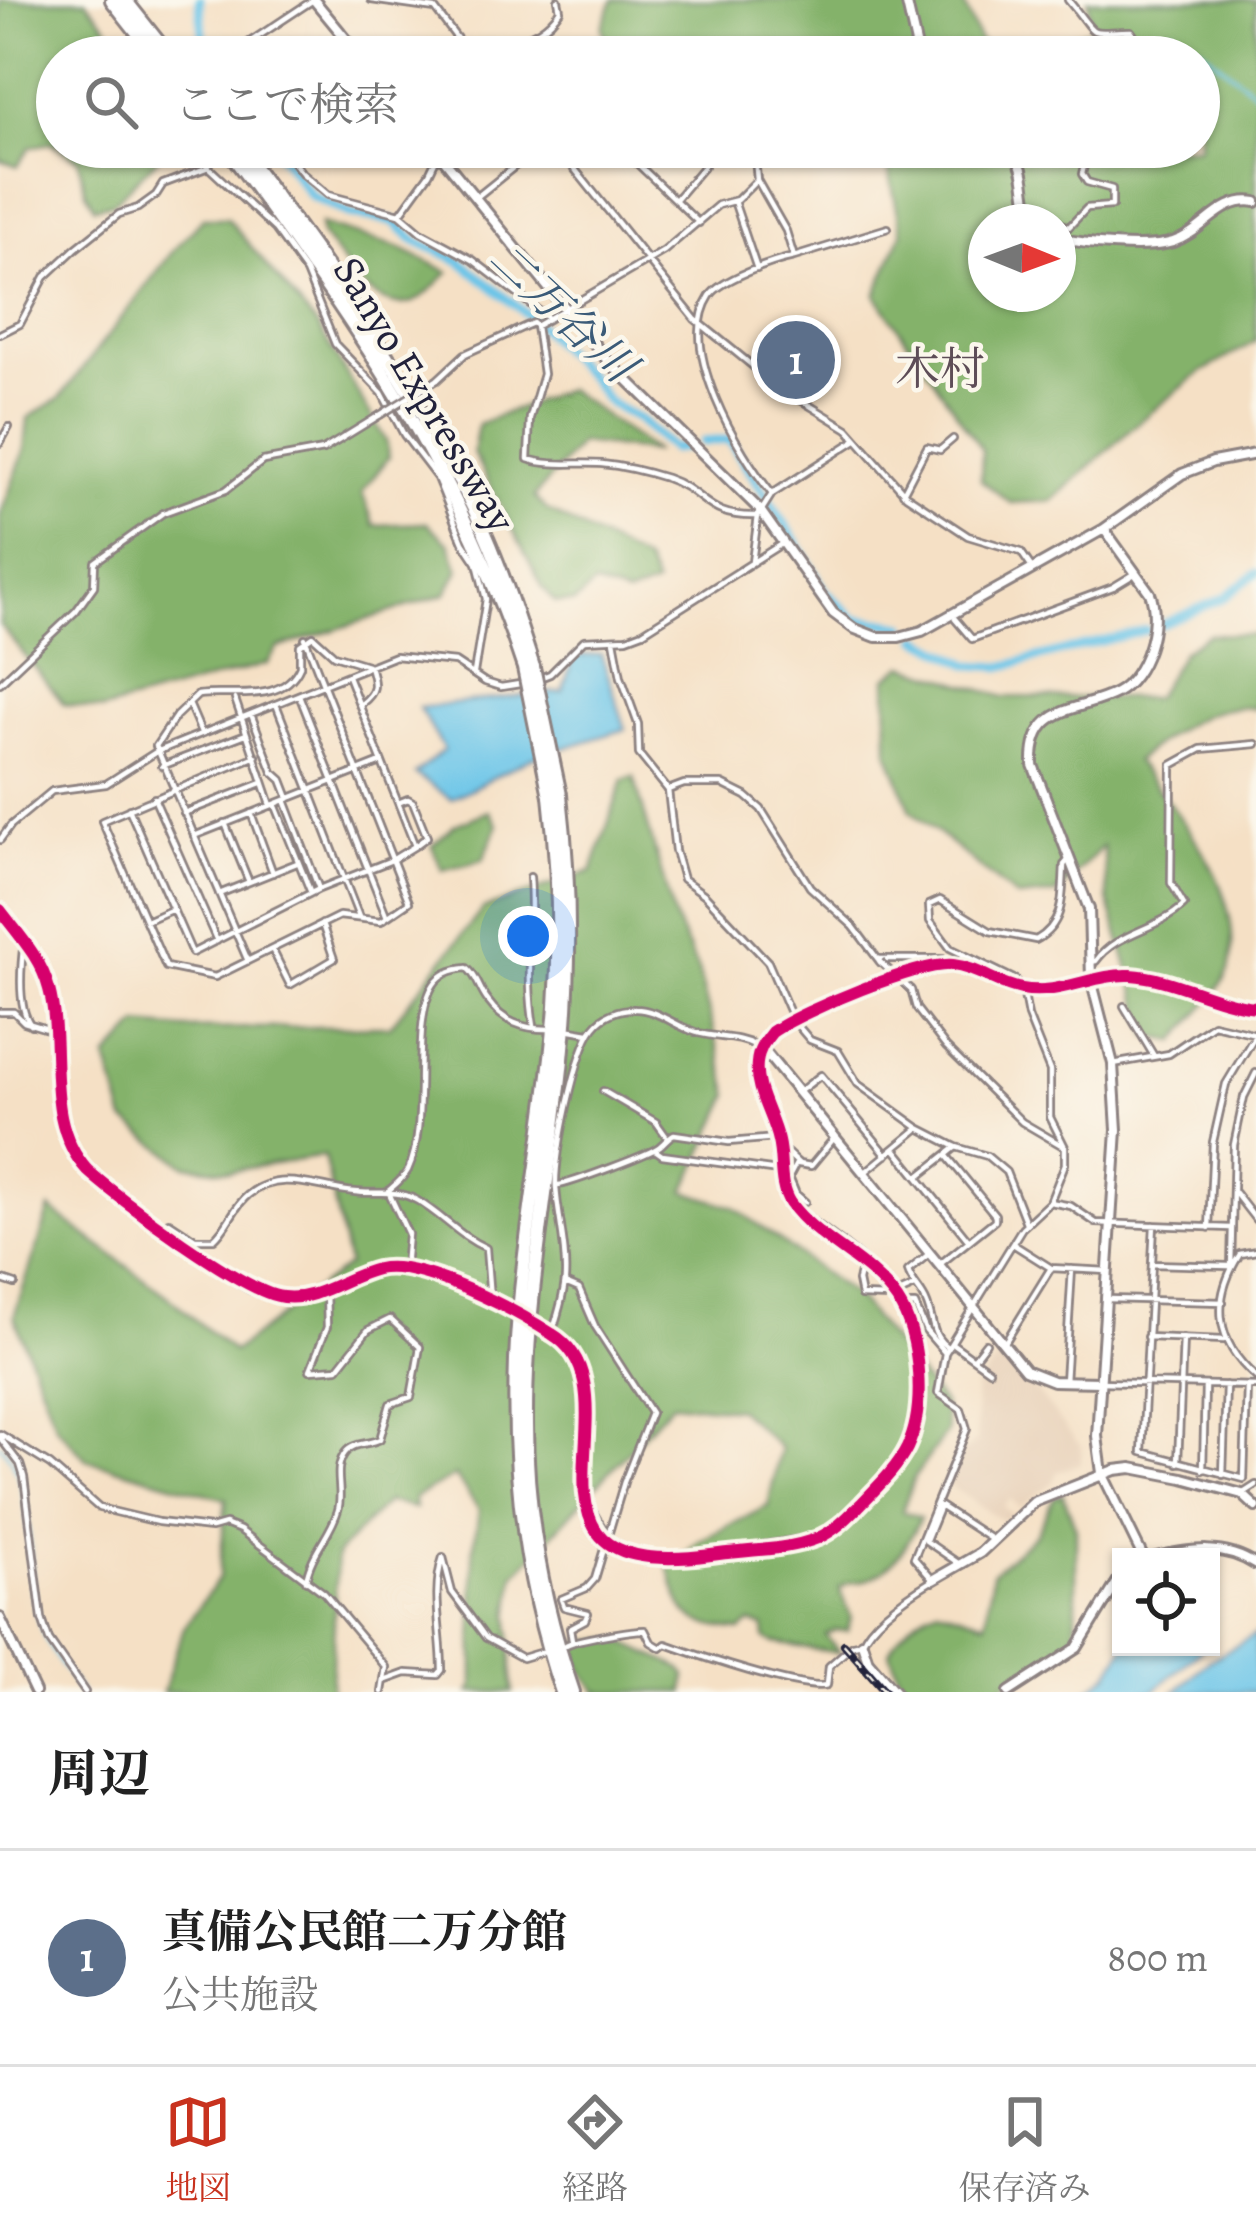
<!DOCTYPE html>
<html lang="ja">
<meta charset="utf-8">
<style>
:root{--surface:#fff;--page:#f6f6f6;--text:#222;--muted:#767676;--line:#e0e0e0;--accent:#c8321e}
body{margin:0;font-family:Alegreya,"Noto Serif JP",serif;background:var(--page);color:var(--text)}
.controls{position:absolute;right:36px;bottom:36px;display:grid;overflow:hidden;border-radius:0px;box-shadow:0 3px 9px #0004}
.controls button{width:108px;height:108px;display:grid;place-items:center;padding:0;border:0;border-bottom:3px solid var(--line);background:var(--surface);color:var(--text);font:60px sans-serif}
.compass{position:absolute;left:968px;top:204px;width:108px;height:108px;border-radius:50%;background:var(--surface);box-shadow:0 3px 9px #0004;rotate:91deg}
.you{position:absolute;left:528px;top:936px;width:42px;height:42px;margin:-30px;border:9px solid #fff;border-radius:50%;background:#1a73e8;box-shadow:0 0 0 18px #1a73e833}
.badge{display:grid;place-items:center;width:78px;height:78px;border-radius:50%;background:var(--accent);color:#fff;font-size:39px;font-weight:700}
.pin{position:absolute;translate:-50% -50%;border:6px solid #fff;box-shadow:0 3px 12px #0006}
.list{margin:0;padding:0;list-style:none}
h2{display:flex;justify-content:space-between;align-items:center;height:156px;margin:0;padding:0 48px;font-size:51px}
h2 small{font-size:39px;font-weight:400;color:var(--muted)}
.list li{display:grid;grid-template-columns:78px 1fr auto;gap:36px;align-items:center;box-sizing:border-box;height:216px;padding:0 48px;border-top:3px solid var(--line)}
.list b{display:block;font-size:45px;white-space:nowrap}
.list p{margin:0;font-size:39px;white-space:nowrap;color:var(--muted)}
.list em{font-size:39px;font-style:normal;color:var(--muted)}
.icon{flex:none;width:66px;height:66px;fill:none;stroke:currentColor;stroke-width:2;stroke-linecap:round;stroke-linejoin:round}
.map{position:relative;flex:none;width:1256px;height:1692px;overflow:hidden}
.search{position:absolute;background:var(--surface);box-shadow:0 3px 9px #0004;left:36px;right:36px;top:36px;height:132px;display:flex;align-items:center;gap:30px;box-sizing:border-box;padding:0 42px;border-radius:66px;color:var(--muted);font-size:45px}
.sheet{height:372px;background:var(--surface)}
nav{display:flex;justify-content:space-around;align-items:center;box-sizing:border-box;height:168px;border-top:3px solid var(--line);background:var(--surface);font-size:33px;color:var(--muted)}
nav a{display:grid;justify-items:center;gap:6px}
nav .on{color:var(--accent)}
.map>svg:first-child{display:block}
</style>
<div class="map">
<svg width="1256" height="1692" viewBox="0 0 1256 1692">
<rect width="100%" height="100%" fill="#fbf7ec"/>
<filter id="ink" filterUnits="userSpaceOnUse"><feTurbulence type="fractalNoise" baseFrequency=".00833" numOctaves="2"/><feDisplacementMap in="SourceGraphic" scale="24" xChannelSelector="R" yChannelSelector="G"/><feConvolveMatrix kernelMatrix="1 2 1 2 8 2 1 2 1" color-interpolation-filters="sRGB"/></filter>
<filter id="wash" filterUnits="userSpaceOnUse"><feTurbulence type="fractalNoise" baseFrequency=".004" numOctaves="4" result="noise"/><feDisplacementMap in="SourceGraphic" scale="48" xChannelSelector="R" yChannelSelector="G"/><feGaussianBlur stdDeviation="2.7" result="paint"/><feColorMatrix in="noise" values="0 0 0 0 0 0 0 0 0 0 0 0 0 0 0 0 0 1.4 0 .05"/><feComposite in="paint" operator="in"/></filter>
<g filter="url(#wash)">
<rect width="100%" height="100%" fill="#f5e0c5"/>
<path fill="#e7cfb6" d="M1004,1351L1082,1448L1081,1463L1057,1472L1052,1483L1020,1508L1010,1499L1003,1507L1013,1515L1006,1523L947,1484L961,1454L977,1441L975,1388Z"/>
<path fill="#84b26a" stroke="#536a52" stroke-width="3" fill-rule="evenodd" d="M0,0H86L132,57H57V146L50,143L30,147L18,166L0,160Z
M613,0H962L980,42L1003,57H614L602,28Z
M1088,0H1256V341L1197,375L1140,421L1052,501L1011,503L981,480L982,450L876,295L902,233L887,162L860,147H1199V57H1006L1092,29ZM986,222H1058V294H986Z
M58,147H169L113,203L94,207L86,192L78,159Z
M203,218H227L319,328L386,441L389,457L362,492L374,525L427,523L450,544L459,570L446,594L278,648L267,664L103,710L64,704L0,625V516L25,449L28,418L60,398L173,251Z
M320,224L395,246L449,272C438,282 424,299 410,303C371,312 343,261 321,235Z
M567,389L655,452L580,443L534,497L547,510L645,562L656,585L627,596L594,585L574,603L555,602L543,588L473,453L478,424Z
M1208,634L1256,635V709C1212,700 1167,735 1135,761C1180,817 1245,887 1230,966C1227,984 1189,1024 1176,1041L1149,1036L1108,900L1103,846L1056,894L1017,898L911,811L888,751L887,678L904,665L1004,697L1154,698L1183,651Z
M634,777L674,918L698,970L730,1095L685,1191L734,1207L856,1297L943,1404L947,1431L914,1478L902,1511L920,1518C908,1543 895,1569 867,1579C855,1584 850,1580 839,1588L851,1617L847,1631L836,1630L825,1635L840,1653L774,1643L765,1638L764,1627L750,1623L741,1631C688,1623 684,1622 669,1569L699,1541L768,1506L780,1448L738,1409L672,1403L515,1575L510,1617L513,1692H470L474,1686L473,1552L479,1510L455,1476L414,1498L415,1508L386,1502L337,1554L331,1692H163L183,1629L219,1578L226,1499L87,1460L56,1426L14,1316L50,1209L170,1298L233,1352L348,1265L324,1156L230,1171L185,1165L125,1121L107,1059L139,1025L186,1029L390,1026L483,909L592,871L623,780Z
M489,811L498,825L483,860L442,870L432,846L455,825Z
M1063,1494L1076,1529V1637L1063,1652L989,1692H913L898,1674L890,1652C901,1629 915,1617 938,1607L986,1622L992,1573L1036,1534L1054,1497Z
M580,1640H618L680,1668L686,1675L685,1692H598C584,1673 573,1664 580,1640Z"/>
<path fill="#6ac5e8" stroke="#467492" stroke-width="3" d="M601,654L626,729L531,758L451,799L415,774L444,750L419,708L563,691L573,657Z
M1256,1634V1692H1175L1207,1662Z
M1125,1647H1204L1153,1692H1086L1109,1674Z"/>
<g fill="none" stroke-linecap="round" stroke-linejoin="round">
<path stroke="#6ac5e8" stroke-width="3" d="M1170,29L1201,48L1256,93
M0,1444C39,1484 23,1566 38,1618C46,1647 63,1668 80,1692"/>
<path stroke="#6ac5e8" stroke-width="9" d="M199,0L206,57
M274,147L311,196L351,215L393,221L416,241L460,261L531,318L591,379L607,401L639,420L672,449L689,447
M703,442L729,440L795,539L825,591L854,618L904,626
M1161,625L1225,597L1256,573
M919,638L970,665L1001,667L1146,630"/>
</g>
</g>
<g filter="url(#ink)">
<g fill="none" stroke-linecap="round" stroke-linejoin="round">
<defs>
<path id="street" d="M371,0L435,9L471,57
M1068,0C1101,39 1082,32 1131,31L1149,57
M227,57L313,0
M485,57C511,37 540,41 560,10L558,0
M282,147L302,173L328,195L400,214L421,232L473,260L548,318
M557,147L695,319L776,385L848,429L906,495L968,536L1021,552L1032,568
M620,147L699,223
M754,147L757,180
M207,166L275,229L306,272L335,344L382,393L404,435L437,478L463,542L477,563L486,599L474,673
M478,196L539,147
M677,198L704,166L706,154L726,147
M734,201L757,269
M1030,207L1056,222
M400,214L429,174L439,153
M1058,223L1069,227L1087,208L1112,206V189L1087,182L1082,174L1085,162H1117L1124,147
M794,257L888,228
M536,326L543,374L530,418L528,459C552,467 577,462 602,464C623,466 647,472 666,478C707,492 704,518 758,516
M0,334L20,324L45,277L75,249L119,214L138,208L156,195L163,184L206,168L211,162
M765,375L781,353L800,336L813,340
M437,380L465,354L526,326L533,323L536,326L664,251L718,205L737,200L757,180L786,231L794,257C774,261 721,279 710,296C676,348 739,453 772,494
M0,443L9,427
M903,493L927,447L940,450L953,439
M752,562L758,516L772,494L856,440
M955,619L972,639L1113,587L1136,573
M305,638L409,902L387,917
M614,640L621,677L638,724L639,754L668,790L675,851L683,879L705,895L768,962L793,1020L810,1040L838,1051L858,1084L919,1128L956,1147L987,1156L1006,1172L1026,1223
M537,679L550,674L584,640L627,638L643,632L783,543
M0,683L76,611L94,586L95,562L163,513L226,490L263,461L323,450L380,415
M235,699L271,805
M189,704L201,732
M276,704L359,917
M251,714L273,772L282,780L289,798
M256,756L102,821L166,967L215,977L339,916L381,921L387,917L299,695
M162,766L246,734
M668,790L684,784H722L746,796L761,809L810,887L853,926L880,962
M154,798L217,941
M285,800L319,889
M398,803L408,799L413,802L427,837L415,846
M275,804L311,893
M129,809L192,953L319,889L392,860L415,846L348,676
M184,813L262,783
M251,813L273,873
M225,823L249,882
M194,836L381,762
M0,840L11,825L52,791L106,784L156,752L395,656L455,662L485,682L501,687L526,683
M530,877C534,928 525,976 534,1026
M219,894L297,863
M146,921L173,909
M24,941C21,964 17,1008 31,1025
M272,949L290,985L334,959L322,924
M878,959H943
M248,961L156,746L176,716L198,695C230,690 283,706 300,666V645L313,636L334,655L370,666C376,685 377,692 361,704
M1090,962L1096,961C1116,932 1158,930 1184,905L1171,883L1172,765L1201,749L1256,744
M1016,988V980L950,948L930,921L929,905L940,900L990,931L1036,940C1066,923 1062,894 1064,865L1070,858
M911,990L916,1008L946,1047L1022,1122L1063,1146
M1124,1006L1154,1056
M0,1012H14L24,1022L54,1031
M571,1030L589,1033
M1113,1064L1169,1054L1213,1024L1256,1034
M603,1091L656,1122L666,1136
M799,1092L821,1075L887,1155
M779,1145L799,1164L811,1166L835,1137
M895,1149L969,1241
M655,1150L662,1155L778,1171
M797,1162L789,1177L796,1194L805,1202
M864,1173L919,1128
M918,1177L956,1147
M558,1185C569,1184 653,1153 660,1146C665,1142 668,1137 674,1134L729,1142L777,1138
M388,1191C395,1185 404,1178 408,1170C431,1122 409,1021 434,984C441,973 455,969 467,968C478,977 479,990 488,1001C503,1022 523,1029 548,1029
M388,1191L408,1234L405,1267
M1235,1193L1256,1220
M1050,1202L1071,1206L1096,1223L1230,1228
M161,1225L169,1222L195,1239H214C228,1227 234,1206 248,1195C280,1168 319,1189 355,1192C377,1195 396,1188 418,1201C442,1215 459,1236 486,1248L490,1299
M1154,1225L1142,1452L1244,1479L1247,1386
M1209,1228L1213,1142L1226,1084L1256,1034
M1013,1244L1051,1268L1108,1271
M1256,1251L1240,1254C1211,1299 1215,1342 1256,1377
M930,1253L908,1271C911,1281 917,1286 923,1296C935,1314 928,1336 949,1348
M862,1263L858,1281L861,1296L890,1297
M1152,1264L1228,1266
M939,1265L995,1220V1215L946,1155
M1231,1268L1234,1145L1244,1097L1256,1073
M0,1279L15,1284
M565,1283L579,1289L595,1326L651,1413L624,1482L595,1579L587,1588L561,1599L564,1607L588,1613L585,1620L570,1628L572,1640
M897,1294L915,1286
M1108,1299L1223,1302
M901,1305H915L926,1331L945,1353
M552,1334C557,1316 564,1297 565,1279C567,1248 558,1218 556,1187C554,1156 576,1050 594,1027C603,1015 620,1008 635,1009C657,1009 675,1026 695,1032C717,1039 736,1035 757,1046
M1147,1337L1224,1340
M953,1344L989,1370
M1004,1344L1051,1268
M975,1357L986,1343
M1065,1382L1072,1269
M1100,1382L1256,1386
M0,1434L50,1465L99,1508L158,1522L211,1528L225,1524L240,1530L324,1593L386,1667L382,1692
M0,1438L20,1464L24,1477L42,1619L49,1640L85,1692
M1178,1463L1183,1338
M1203,1470L1205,1386
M1223,1475L1226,1385
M1242,1494L1256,1485
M926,1540L940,1506L994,1541
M926,1541L961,1565
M306,1581C310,1554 331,1535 338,1510C344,1491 332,1470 345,1453C353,1442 369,1445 380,1439L390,1404L411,1397L420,1347L390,1319L368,1330L338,1368L310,1370L327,1327L326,1291
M566,1645C576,1639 632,1630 645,1630L651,1642L661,1648L666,1644C694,1654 805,1692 827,1685L829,1666L853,1645L862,1643C872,1619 910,1594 933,1580L914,1558L967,1429L961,1409L938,1393L945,1353L1022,1228L1050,1202L1065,1164V1147L1050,1117V1071L1028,1016L1023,990
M384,1681L406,1673L438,1675L442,1670C442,1632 431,1592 443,1557L452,1592L486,1638L522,1658L542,1652"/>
<path id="secondary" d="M314,0L361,57
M906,0L919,57
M434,147L607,360L760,510L833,613L853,628L876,637H899L922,631L1104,529L1182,474L1213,462L1256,454
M1006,147C1032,164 1020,196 1033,222
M1058,238C1084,244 1148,250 1173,242C1204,232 1221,196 1256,202
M1104,529L1150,593C1162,623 1145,678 1116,693C1077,713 1031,704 1033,765L1089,909L1091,979L1113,1064L1117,1130L1097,1436L1102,1473L1143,1557
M0,910C18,935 40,957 49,987C63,1038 45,1102 71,1150C88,1178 219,1273 252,1289C263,1294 275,1297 288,1297C313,1299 334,1286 357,1276C410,1253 456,1286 503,1309
M762,1048L1025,1370L1053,1381L1100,1382
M550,1332L572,1351L586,1378L584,1500L607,1540L644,1559L671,1561L819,1538C852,1520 893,1480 909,1445C927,1402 920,1330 892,1292C866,1258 825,1235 793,1207L785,1194L777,1138L757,1075L760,1047L772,1032C802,1011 919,962 953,965C978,968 998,985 1022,989C1059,996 1095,973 1131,975C1175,978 1213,1003 1256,1007
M1156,1557C1192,1549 1224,1544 1256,1565
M933,1580L980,1553L1034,1502L1115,1470L1132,1468L1183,1478L1242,1494L1256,1507
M0,1618L35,1692
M862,1643L868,1661L895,1692
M1009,1692L1077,1648L1121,1576"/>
<path id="highway" d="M112,0L157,57
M125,0L170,57
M226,147C349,313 460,470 524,668
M239,147C325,262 412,382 475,511C499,561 516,614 533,667
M560,795C570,883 571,971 562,1059C550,1177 526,1295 526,1414C525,1509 542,1602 573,1692
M550,796C558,866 561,936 556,1006C547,1124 521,1241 516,1360C512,1473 525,1584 562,1692"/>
</defs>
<use href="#street" stroke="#8c8180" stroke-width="10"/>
<use href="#secondary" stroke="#8c8180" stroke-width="14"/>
<use href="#highway" stroke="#8c8180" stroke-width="18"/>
<use href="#street" stroke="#fff" stroke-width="4.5"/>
<use href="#secondary" stroke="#fff" stroke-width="8"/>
<use href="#highway" stroke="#fff" stroke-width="12"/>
<defs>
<path id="rail" d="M844,1644L886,1692"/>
</defs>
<use href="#rail" stroke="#22223b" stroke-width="8"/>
<use href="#rail" stroke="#fbf7ec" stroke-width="3" stroke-dasharray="9" stroke-linecap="butt"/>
<defs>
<path id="street-bridge" d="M380,415L437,380
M880,962L911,990"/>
<path id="secondary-bridge" d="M503,1309L550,1332"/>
<path id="highway-bridge" d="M533,667L560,795
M524,668L550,796"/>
</defs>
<use href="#street-bridge" stroke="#8c8180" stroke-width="10" stroke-linecap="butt"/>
<use href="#secondary-bridge" stroke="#8c8180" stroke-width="14" stroke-linecap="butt"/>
<use href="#highway-bridge" stroke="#8c8180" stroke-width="18" stroke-linecap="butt"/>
<use href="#street-bridge" stroke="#fff" stroke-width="4.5"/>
<use href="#secondary-bridge" stroke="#fff" stroke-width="8"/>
<use href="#highway-bridge" stroke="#fff" stroke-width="12"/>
<defs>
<path id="cycleway" d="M0,910C19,935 41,958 49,989C65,1049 42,1120 87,1170C119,1199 244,1293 283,1297C318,1301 344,1277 377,1269C419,1259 515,1310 552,1334C648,1392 489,1585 711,1555C745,1550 786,1551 818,1538C836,1530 848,1517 861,1504C877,1487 896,1470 907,1448C926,1409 921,1336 897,1300C869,1259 818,1242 790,1203C778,1185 783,1161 778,1141C773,1116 754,1090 757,1063C758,1050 764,1042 772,1032C802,1011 919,962 953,965C978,968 998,985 1022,989C1059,996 1095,973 1131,975C1175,978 1213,1003 1256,1007"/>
</defs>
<use href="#cycleway" stroke="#fbf7ec" stroke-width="20"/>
<use href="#cycleway" stroke="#d6006c" stroke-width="12"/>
</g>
</g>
<g text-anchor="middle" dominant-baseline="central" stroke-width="9" stroke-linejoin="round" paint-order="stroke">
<g font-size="42" fill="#22223b" stroke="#fbf7ec">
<text transform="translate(425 394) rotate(59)">Sanyo Expressway</text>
</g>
<g font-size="45" font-style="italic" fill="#3b5b78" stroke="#fbf7ec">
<text transform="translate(562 312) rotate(43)">二万谷川</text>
</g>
<g font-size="45" fill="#5e4d57" stroke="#fbf7ec">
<text x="940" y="369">木村</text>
</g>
</g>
</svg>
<div class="controls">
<button><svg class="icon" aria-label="locate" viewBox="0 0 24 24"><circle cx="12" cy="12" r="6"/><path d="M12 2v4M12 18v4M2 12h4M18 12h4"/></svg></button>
</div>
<svg class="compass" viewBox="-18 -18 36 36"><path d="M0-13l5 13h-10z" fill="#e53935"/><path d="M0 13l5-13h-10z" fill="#767676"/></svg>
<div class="you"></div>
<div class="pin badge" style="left:796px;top:360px;background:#5c6f8a">1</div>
<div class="search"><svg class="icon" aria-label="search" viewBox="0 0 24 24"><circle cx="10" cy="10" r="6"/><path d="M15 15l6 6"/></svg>ここで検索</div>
</div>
<section class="sheet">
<h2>周辺<small></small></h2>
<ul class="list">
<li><span class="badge" style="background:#5c6f8a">1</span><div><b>真備公民館二万分館</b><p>公共施設</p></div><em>800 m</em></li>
</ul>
</section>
<nav>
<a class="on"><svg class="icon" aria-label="map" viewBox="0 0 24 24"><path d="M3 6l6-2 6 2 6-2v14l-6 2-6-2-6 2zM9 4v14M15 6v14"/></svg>地図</a>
<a><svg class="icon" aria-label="directions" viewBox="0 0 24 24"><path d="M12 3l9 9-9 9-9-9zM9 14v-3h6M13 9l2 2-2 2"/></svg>経路</a>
<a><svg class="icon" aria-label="saved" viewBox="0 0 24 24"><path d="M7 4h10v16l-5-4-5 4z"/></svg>保存済み</a>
</nav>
